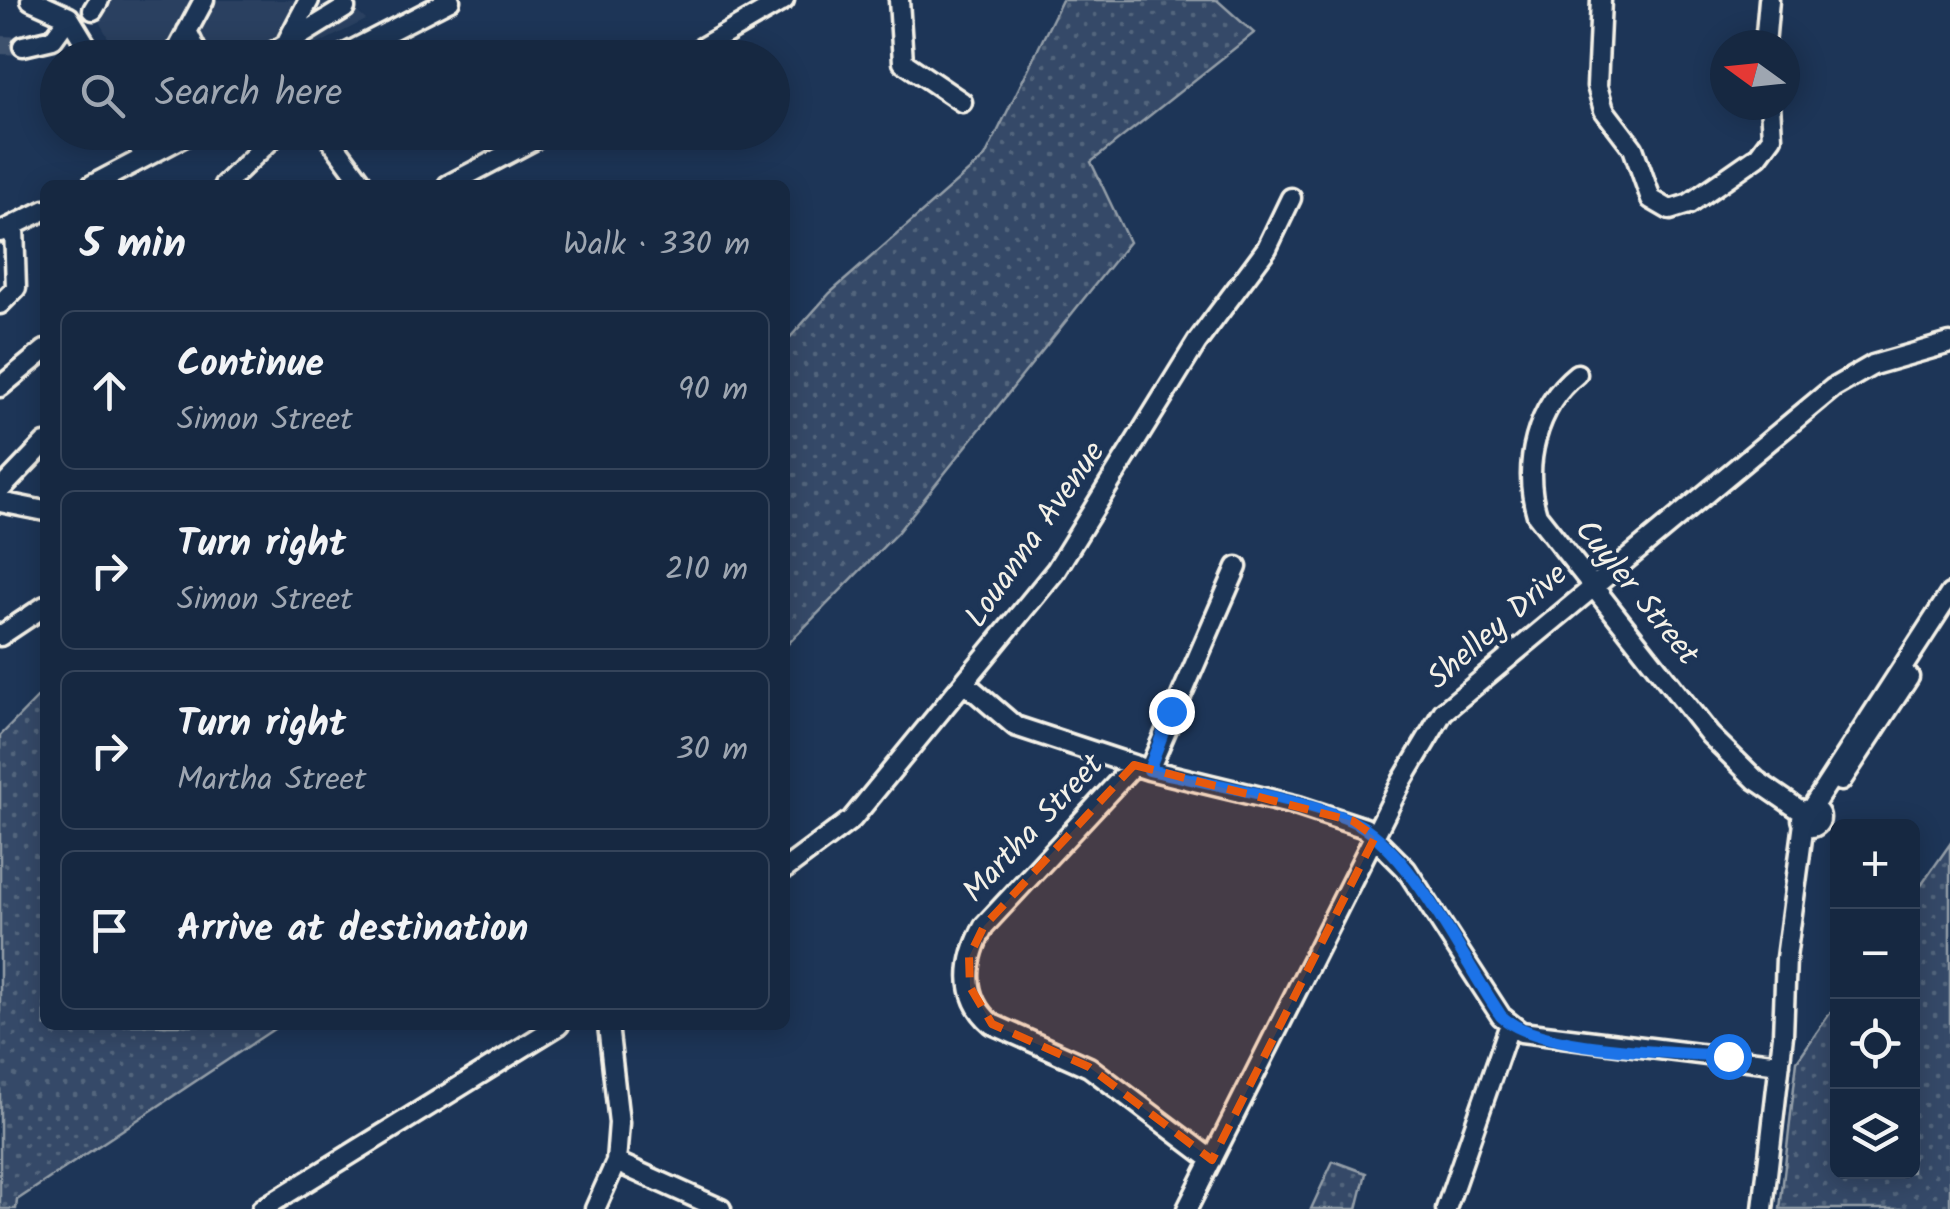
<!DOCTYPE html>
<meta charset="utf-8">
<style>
:root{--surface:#162841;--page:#23344c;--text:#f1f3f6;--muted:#9ea6b1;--line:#35445a}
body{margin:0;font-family:Kalam,sans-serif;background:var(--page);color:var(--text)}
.controls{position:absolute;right:30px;bottom:30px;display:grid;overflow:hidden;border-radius:15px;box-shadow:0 5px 25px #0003}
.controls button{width:90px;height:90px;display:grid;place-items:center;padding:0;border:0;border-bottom:2px solid var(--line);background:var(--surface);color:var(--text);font:50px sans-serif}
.compass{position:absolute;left:1710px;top:30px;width:90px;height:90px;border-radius:50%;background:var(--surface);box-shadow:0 5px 25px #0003;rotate:285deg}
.stop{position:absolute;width:30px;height:30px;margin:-22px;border:8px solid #1a73e8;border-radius:50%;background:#fff}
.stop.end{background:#1a73e8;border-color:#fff;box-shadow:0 2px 10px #0008}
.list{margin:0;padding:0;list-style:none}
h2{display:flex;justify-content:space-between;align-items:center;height:130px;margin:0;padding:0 40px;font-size:42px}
h2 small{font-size:32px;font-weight:400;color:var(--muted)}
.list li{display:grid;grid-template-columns:65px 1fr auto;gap:30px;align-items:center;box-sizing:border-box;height:160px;margin:0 20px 20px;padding:0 20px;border:2px solid var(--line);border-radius:15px}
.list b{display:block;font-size:38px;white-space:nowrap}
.list p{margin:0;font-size:32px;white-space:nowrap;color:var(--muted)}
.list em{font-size:32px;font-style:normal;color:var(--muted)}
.icon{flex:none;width:55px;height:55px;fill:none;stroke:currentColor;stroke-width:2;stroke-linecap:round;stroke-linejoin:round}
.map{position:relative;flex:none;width:1950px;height:1209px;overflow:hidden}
.search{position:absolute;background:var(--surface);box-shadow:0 5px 25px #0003;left:40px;top:40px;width:750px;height:110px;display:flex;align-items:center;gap:25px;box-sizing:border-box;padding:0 35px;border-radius:55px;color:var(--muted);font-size:38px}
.panel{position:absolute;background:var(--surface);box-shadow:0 5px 25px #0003;left:40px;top:180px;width:750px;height:850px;border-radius:15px}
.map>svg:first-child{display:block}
</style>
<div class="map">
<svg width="1950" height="1209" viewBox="0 0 1950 1209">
<defs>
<pattern id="grass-dots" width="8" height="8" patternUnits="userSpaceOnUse" patternTransform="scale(2.5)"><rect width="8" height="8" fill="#354a67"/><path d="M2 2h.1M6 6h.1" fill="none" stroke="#53657d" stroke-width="1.8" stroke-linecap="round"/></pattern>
</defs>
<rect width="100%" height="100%" fill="#1d3557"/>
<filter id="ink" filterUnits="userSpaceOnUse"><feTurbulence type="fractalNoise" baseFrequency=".01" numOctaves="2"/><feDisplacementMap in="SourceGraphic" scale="20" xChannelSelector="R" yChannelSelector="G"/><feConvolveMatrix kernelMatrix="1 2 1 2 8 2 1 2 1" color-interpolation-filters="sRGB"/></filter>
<g filter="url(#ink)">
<path fill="#2a4060" d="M87,0H344L366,20L292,57H119Z"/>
<path fill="url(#grass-dots)" stroke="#949ea8" stroke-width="2.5" d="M1062,0H1217L1254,33L1091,162L1129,242L897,533L785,647V343L830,293L985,157Z
M45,690V1025H280L17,1200L16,1209H0V736Z
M1950,844V1209H1780L1797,1061L1837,1003L1838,1172H1912L1913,897Z
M1333,1161L1366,1173L1357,1209H1311Z"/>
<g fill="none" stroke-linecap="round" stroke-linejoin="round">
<path stroke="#3d516d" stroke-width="18" stroke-dasharray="18 9" stroke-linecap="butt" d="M0,45L23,46"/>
<defs>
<path id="minor" d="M31,0L69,17L94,58
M899,0L903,62L962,102
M1601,0L1597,86L1604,110L1633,148L1651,199L1670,210L1689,204L1758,156L1772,137L1770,105
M93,10L99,0
M187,31L200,58
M288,40L309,0
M1765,45L1769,0
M23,46L53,39L69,17
M173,58L204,0
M264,58L345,8
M337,58L450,0
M684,58L784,0
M132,132L144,157
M325,132L364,185
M92,185L193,132
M224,185L279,132
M448,185L549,132
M0,232L45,210
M0,304L16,288L14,226
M1577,374C1536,407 1522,465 1537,515L1710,735L1756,780L1804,813
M0,387L45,350
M0,490L45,443
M0,502L45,511
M0,636L45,606
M965,683L1015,726L1149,770L1298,806L1365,828L1406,869L1501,1016L1521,1032L1780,1064
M1134,765L984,926C966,959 960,997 992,1024L1089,1067L1212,1160
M1149,770L1237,567
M1841,781L1909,677
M1811,809L1950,594
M1802 818a9 9 0 1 1 18 0a9 9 0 1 1-18 0Z
M785,869L852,819L1056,570L1197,342L1267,248L1291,198
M616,1162L721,1209
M262,1209L559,1025
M595,1209L616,1162L619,1123L608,1025
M1187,1209L1402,781L1443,712L1833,388L1873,365L1950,343
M1446,1209L1510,1024
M1763,1209L1783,1035L1786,958L1804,823"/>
</defs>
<use href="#minor" stroke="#f4f1e8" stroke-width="25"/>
<use href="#minor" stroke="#1d3557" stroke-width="18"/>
</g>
</g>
<g fill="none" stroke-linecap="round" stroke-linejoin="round" filter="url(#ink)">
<path stroke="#1a73e8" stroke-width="12" d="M1171,711L1149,770C1196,781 1330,804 1365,828C1419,866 1463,960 1501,1016C1538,1052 1672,1052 1728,1056"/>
</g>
<path fill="#e8590c" fill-opacity="0.2" stroke="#e8590c" stroke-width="8" stroke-dasharray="20 12" stroke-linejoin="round" d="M1134,765L1353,821L1375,837L1212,1160L1089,1067L992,1024L970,987L969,957L984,926Z"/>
<g text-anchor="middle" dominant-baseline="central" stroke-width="8" stroke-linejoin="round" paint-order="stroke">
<g font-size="32" fill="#f4f1e8" stroke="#1d3557">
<text transform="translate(1036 535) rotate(-55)">Louanna Avenue</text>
<text transform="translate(1636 593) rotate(51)">Cuyler Street</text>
<text transform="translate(1498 627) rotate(-41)">Shelley Drive</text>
<text transform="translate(1034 829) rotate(-47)">Martha Street</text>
</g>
</g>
</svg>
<div class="controls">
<button>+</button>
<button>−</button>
<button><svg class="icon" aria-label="locate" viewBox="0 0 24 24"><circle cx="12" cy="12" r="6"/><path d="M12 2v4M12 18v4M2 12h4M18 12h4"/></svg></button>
<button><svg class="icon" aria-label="layers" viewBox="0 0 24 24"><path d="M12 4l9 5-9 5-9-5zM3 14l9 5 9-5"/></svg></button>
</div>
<svg class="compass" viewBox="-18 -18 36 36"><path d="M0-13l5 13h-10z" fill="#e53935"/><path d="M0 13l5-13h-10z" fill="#9ea6b1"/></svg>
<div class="stop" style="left:1728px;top:1056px"></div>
<div class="stop end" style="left:1171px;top:711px"></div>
<div class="search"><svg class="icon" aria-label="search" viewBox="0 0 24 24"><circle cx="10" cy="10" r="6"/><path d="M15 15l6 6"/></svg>Search here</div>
<section class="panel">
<h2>5 min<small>Walk · 330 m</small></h2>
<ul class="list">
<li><svg class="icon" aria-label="ahead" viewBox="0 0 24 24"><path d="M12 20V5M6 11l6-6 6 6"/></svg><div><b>Continue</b><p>Simon Street</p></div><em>90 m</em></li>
<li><svg class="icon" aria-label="right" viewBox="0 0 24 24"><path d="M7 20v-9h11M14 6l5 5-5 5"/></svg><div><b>Turn right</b><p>Simon Street</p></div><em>210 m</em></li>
<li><svg class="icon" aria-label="right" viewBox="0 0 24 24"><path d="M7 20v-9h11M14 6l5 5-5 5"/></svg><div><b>Turn right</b><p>Martha Street</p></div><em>30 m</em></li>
<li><svg class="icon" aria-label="arrive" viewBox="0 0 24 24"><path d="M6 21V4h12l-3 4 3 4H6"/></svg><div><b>Arrive at destination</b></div></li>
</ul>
</section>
</div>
